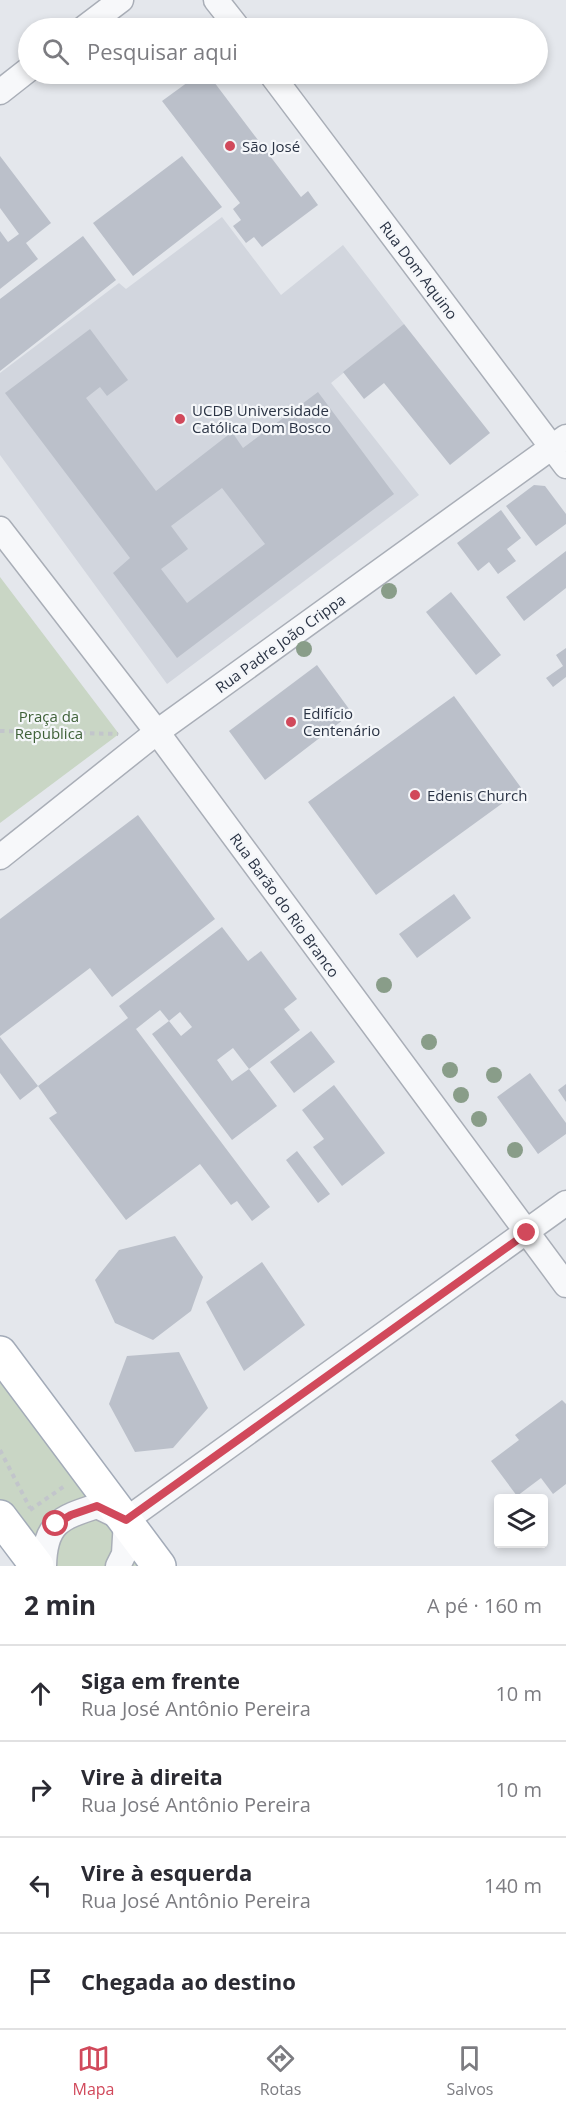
<!DOCTYPE html>
<html lang="pt">
<meta charset="utf-8">
<style>
:root{--surface:#fff;--page:#f2f2f3;--text:#2b2b33;--muted:#7c7c81;--line:#e1e1e2;--accent:#d1495b}
body{margin:0;font-family:"Open Sans",sans-serif;background:var(--page);color:var(--text)}
.controls{position:absolute;right:18px;bottom:18px;display:grid;overflow:hidden;border-radius:6px;box-shadow:0 3px 9px #0003}
.controls button{width:54px;height:54px;display:grid;place-items:center;padding:0;border:0;border-bottom:2px solid var(--line);background:var(--surface);color:var(--text);font:30px sans-serif}
.stop{position:absolute;width:18px;height:18px;margin:-14px;border:4px solid #d1495b;border-radius:50%;background:#fff}
.stop.end{background:#d1495b;border-color:#fff;box-shadow:0 2px 6px #0008}
.list{margin:0;padding:0;list-style:none}
h2{display:flex;justify-content:space-between;align-items:center;height:78px;margin:0;padding:0 24px;font-size:26px}
h2 small{font-size:20px;font-weight:400;color:var(--muted)}
.list li{display:grid;grid-template-columns:39px 1fr auto;gap:18px;align-items:center;box-sizing:border-box;height:96px;padding:0 24px;border-top:2px solid var(--line)}
.list b{display:block;font-size:22px;white-space:nowrap}
.list p{margin:0;font-size:20px;white-space:nowrap;color:var(--muted)}
.list em{font-size:20px;font-style:normal;color:var(--muted)}
.icon{flex:none;width:33px;height:33px;fill:none;stroke:currentColor;stroke-width:2;stroke-linecap:round;stroke-linejoin:round}
.map{position:relative;flex:none;width:566px;height:1566px;overflow:hidden}
.search{position:absolute;background:var(--surface);box-shadow:0 3px 9px #0003;left:18px;right:18px;top:18px;height:66px;display:flex;align-items:center;gap:15px;box-sizing:border-box;padding:0 21px;border-radius:33px;color:var(--muted);font-size:22px}
.sheet{height:462px;background:var(--surface)}
nav{display:flex;justify-content:space-around;align-items:center;box-sizing:border-box;height:84px;border-top:2px solid var(--line);background:var(--surface);font-size:16px;color:var(--muted)}
nav a{display:grid;justify-items:center;gap:3px}
nav .on{color:var(--accent)}
.map>svg:first-child{display:block}
</style>
<div class="map">
<svg width="566" height="1566" viewBox="0 0 566 1566">
<rect width="100%" height="100%" fill="#e4e7ec"/>
<path fill="#d2d6de" d="M222,217L281,295L343,245L404,324L331,383L419,495L167,684L0,455V373L119,283L126,289Z"/>
<path fill="#c9d6c5" d="M0,577L119,734L0,823Z
M0,1353L159,1566H37L0,1517Z"/>
<path fill="#bbc0ca" fill-rule="evenodd" d="M199,74H208L301,197L308,191L318,205L262,247L254,237L246,243L233,226L241,220L233,209L240,203L162,101Z
M0,156L51,223L26,243L38,259L0,289V231L8,242L19,234L0,208Z
M182,156L222,207L133,276L93,223Z
M83,236L116,280L0,371V299Z
M404,324L490,433L450,465L384,383L364,399L343,372Z
M90,329L128,380L107,396L100,387L86,398L156,491L232,432L243,448L318,392L394,494L177,658L113,573L130,558L5,393ZM222,488L265,544L187,603L161,569L188,549L171,526Z
M534,485L545,486L566,514V524L536,546L506,506Z
M501,510L521,538L507,549L516,561L498,574L489,562L478,571L457,543Z
M566,551V588L524,621L506,597Z
M451,592L501,655L476,675L426,612Z
M566,648V677L553,687L546,678L563,666L556,655Z
M317,665L352,713L265,780L229,731Z
M454,696L522,789L376,895L308,802Z
M138,815L215,919L112,997L90,968L0,1036V919Z
M454,894L471,918L417,958L399,934Z
M222,927L248,961L261,951L297,999L284,1009L300,1030L249,1069L277,1106L232,1140L152,1034L169,1021L181,1036L192,1027L180,1012L169,1021L160,1010L136,1029L270,1207L252,1221L237,1201L231,1205L200,1164L126,1220L49,1118L57,1113L38,1086L128,1018L119,1006ZM233,1048L249,1069L232,1081L217,1060Z
M311,1031L335,1062L294,1093L270,1062Z
M0,1037L38,1086L20,1100L0,1073Z
M530,1073L566,1123V1134L538,1154L497,1097Z
M566,1084V1102L558,1090Z
M334,1085L385,1153L342,1186L313,1147L324,1139L302,1110Z
M297,1151L330,1194L318,1203L286,1160Z
M175,1236L203,1277L191,1311L153,1340L115,1323L95,1280L119,1250Z
M262,1262L305,1325L244,1371L206,1302Z
M179,1352L208,1408L173,1448L135,1452L109,1404L127,1356Z
M562,1400L566,1404V1484L553,1494L541,1478L517,1496L491,1461L519,1440L515,1435Z"/>
<g fill="none" stroke-linecap="round" stroke-linejoin="round">
<defs>
<path id="street" d="M216,0L238,28
M84,28L121,0
M271,74L566,466
M0,92L28,70
M0,529L157,732L566,1285
M0,857L157,732L566,437
M44,1566C45,1523 60,1518 97,1506L124,1519
M118,1566L124,1554L126,1520L566,1203"/>
<path id="primary" d="M0,1353L159,1566
M0,1517L37,1566"/>
</defs>
<use href="#street" stroke="#a9aeb7" stroke-width="27"/>
<use href="#primary" stroke="#a3abb8" stroke-width="36"/>
<path stroke="#c2c5cb" stroke-width="4" stroke-dasharray="4.5 4.5" stroke-linecap="butt" d="M0,731L118,734
M0,1450L30,1508
M30,1510L66,1485"/>
<use href="#street" stroke="#f7f8fa" stroke-width="24"/>
<use href="#primary" stroke="#fff" stroke-width="33"/>
</g>
<g fill="#899d89">
<circle cx="389" cy="591" r="8"/>
<circle cx="304" cy="649" r="8"/>
<circle cx="384" cy="985" r="8"/>
<circle cx="429" cy="1042" r="8"/>
<circle cx="450" cy="1070" r="8"/>
<circle cx="494" cy="1075" r="8"/>
<circle cx="461" cy="1095" r="8"/>
<circle cx="479" cy="1119" r="8"/>
<circle cx="515" cy="1150" r="8"/>
</g>
<g fill="none" stroke-linecap="round" stroke-linejoin="round">
<path stroke="#d1495b" stroke-width="8" d="M56,1524L71,1515L97,1506L126,1520L527,1233"/>
</g>
<g fill="#d1495b" stroke="#f4f6f9" stroke-width="2">
<circle cx="230" cy="146" r="6"/>
<circle cx="180" cy="419" r="6"/>
<circle cx="291" cy="722" r="6"/>
<circle cx="415" cy="795" r="6"/>
</g>
<g text-anchor="middle" dominant-baseline="central" stroke-width="4.5" stroke-linejoin="round" paint-order="stroke">
<g font-size="15" fill="#2b3445" stroke="#f4f6f9" text-anchor="start">
<text x="242" y="146">São José</text>
<text x="192" y="410">UCDB Universidade<tspan x="192" dy="17">Católica Dom Bosco</tspan></text>
<text x="303" y="713">Edifício<tspan x="303" dy="17">Centenário</tspan></text>
<text x="427" y="795">Edenis Church</text>
</g>
<g font-size="15" fill="#2b3445" stroke="#f4f6f9">
<text transform="translate(419 270) rotate(53)">Rua Dom Aquino</text>
<text transform="translate(280 643) rotate(-36)">Rua Padre João Crippa</text>
<text transform="translate(285 905) rotate(54)">Rua Barão do Rio Branco</text>
</g>
<g font-size="15" fill="#3f6138" stroke="#f4f6f9">
<text x="49" y="716">Praça da<tspan x="49" dy="17">Republica</tspan></text>
</g>
</g>
</svg>
<div class="controls">
<button><svg class="icon" aria-label="layers" viewBox="0 0 24 24"><path d="M12 4l9 5-9 5-9-5zM3 14l9 5 9-5"/></svg></button>
</div>
<div class="stop" style="left:56px;top:1524px"></div>
<div class="stop end" style="left:527px;top:1233px"></div>
<div class="search"><svg class="icon" aria-label="search" viewBox="0 0 24 24"><circle cx="10" cy="10" r="6"/><path d="M15 15l6 6"/></svg>Pesquisar aqui</div>
</div>
<section class="sheet">
<h2>2 min<small>A pé · 160 m</small></h2>
<ul class="list">
<li><svg class="icon" aria-label="ahead" viewBox="0 0 24 24"><path d="M12 20V5M6 11l6-6 6 6"/></svg><div><b>Siga em frente</b><p>Rua José Antônio Pereira</p></div><em>10 m</em></li>
<li><svg class="icon" aria-label="right" viewBox="0 0 24 24"><path d="M7 20v-9h11M14 6l5 5-5 5"/></svg><div><b>Vire à direita</b><p>Rua José Antônio Pereira</p></div><em>10 m</em></li>
<li><svg class="icon" aria-label="left" viewBox="0 0 24 24"><path d="M17 20v-9H6M10 6l-5 5 5 5"/></svg><div><b>Vire à esquerda</b><p>Rua José Antônio Pereira</p></div><em>140 m</em></li>
<li><svg class="icon" aria-label="arrive" viewBox="0 0 24 24"><path d="M6 21V4h12l-3 4 3 4H6"/></svg><div><b>Chegada ao destino</b></div></li>
</ul>
</section>
<nav>
<a class="on"><svg class="icon" aria-label="map" viewBox="0 0 24 24"><path d="M3 6l6-2 6 2 6-2v14l-6 2-6-2-6 2zM9 4v14M15 6v14"/></svg>Mapa</a>
<a><svg class="icon" aria-label="directions" viewBox="0 0 24 24"><path d="M12 3l9 9-9 9-9-9zM9 14v-3h6M13 9l2 2-2 2"/></svg>Rotas</a>
<a><svg class="icon" aria-label="saved" viewBox="0 0 24 24"><path d="M7 4h10v16l-5-4-5 4z"/></svg>Salvos</a>
</nav>
